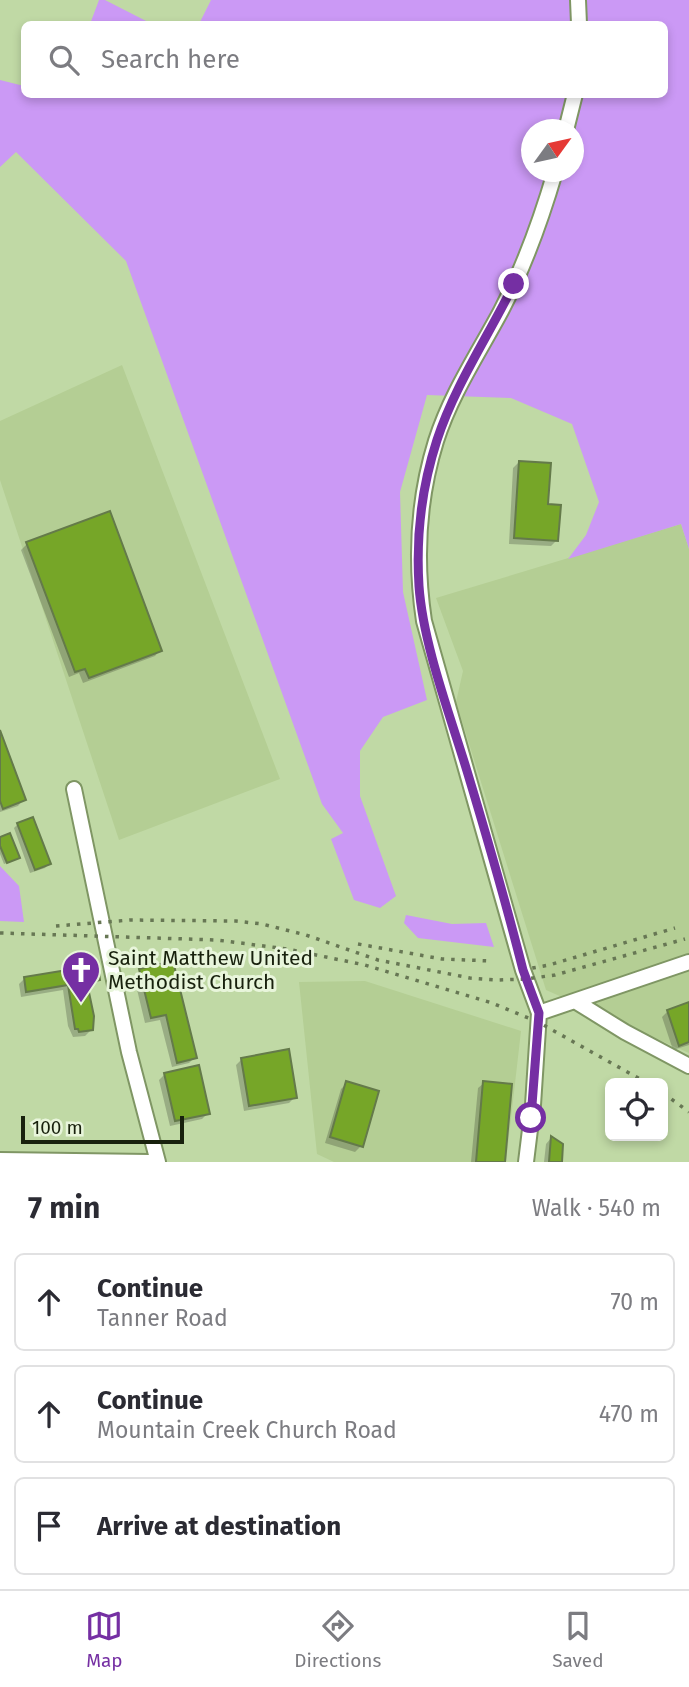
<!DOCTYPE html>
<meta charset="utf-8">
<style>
:root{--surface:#fff;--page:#f2f2f3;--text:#2b2b33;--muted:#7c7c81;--line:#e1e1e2;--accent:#752fa3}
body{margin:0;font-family:"Fira Sans",sans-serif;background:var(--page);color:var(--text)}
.controls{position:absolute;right:21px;bottom:21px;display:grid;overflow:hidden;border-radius:10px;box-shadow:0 4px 10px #0003}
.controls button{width:63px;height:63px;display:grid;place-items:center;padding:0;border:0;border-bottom:2px solid var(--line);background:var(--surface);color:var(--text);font:35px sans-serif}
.compass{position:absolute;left:521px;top:119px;width:63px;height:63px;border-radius:50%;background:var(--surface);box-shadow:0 4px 10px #0003;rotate:57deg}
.scale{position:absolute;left:21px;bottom:18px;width:163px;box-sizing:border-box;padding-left:7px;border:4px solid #18210d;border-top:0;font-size:19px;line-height:24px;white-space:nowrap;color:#18210d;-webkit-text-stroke:5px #e8f5db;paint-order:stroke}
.stop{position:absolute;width:21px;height:21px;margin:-16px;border:5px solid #752fa3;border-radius:50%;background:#fff}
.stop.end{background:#752fa3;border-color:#fff;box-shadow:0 2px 7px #0008}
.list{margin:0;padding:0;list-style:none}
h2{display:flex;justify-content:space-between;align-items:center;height:91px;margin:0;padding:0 28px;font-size:30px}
h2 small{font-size:23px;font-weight:400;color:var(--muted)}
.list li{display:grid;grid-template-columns:46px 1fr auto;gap:21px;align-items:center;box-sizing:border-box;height:98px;margin:0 14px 14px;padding:0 14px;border:2px solid var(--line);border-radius:10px}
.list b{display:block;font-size:26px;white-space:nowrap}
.list p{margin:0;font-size:23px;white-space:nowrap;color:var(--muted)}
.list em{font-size:23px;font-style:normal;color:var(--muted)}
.icon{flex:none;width:38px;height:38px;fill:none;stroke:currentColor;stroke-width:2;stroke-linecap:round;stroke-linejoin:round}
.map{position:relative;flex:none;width:689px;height:1162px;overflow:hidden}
.search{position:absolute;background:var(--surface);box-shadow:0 4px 10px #0003;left:21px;right:21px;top:21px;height:77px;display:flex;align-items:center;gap:18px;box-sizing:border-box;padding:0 24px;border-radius:10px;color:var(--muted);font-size:26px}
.sheet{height:427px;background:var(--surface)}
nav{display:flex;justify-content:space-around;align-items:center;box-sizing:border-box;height:98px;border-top:2px solid var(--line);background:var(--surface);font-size:19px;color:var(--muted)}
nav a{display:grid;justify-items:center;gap:4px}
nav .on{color:var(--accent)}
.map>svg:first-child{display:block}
</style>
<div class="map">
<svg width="689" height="1162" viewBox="0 0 689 1162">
<rect width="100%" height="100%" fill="#c0d9a5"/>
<path fill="#b4ce94" d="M122,365L280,779L119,840L0,480V421Z
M681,524L689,549V1053L546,990L456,702L463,671L436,598Z
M365,981L521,1031L506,1162H334L317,1154L299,982Z"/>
<path fill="#cb99f5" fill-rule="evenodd" d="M99,0H105L152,24H90Z
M211,0H689V549L681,524L568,559L586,535L599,502L572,424L511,398L427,395L400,492L403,592L427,700L383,717L360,751V796L396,896L380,908L354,900L331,839L343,833L322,804L126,261L16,152L0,167V80L24,86V94H664V24H199ZM532,130H574V172H532Z
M0,866L19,886L24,922L0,921Z
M406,915L452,924L486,923L494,947L418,938L404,923Z"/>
<path fill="#0003" d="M519,462L546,506L557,540L551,546L509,544L513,468Z
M27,544L160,650L155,656L83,683L79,673L69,677L21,550Z
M0,736L23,800L18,806L0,812Z
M18,824L49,864L45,868L30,873L14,828Z
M0,839L15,860L4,864L0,854Z
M140,971L195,1057L189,1063L172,1067L160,1020L145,1023L134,977Z
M25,978L99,980L93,986L86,987L92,1029L85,1036L73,1037L68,1026L63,990L21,997L19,984Z
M689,1004V1045L673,1050L662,1017L668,1011Z
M242,1059L295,1097L289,1103L244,1111L236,1065Z
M165,1074L208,1113L202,1119L170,1126L159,1080Z
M347,1083L361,1146L355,1152L325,1143L341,1089Z
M484,1083L503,1162H471L478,1088Z
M551,1138L560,1162H544L546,1144Z"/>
<path fill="#76a628" stroke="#647a4a" stroke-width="2" d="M519,461L551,463L548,504L561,505L558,541L514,538Z
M110,511L162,651L89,678L85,669L75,672L26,542Z
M0,730L26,800L3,809L0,801Z
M33,817L51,864L35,870L17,823Z
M10,833L20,858L7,863L0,846V837Z
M173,961L197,1058L177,1063L166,1015L151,1018L139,969Z
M98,965L100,980L87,983L94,1016L93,1030L79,1032L78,1029H75L68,985L26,992L24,977Z
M689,1002V1042L679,1046L667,1010Z
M289,1049L297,1098L249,1106L241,1058Z
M199,1065L210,1114L175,1121L164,1073Z
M346,1081L379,1091L363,1147L330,1137Z
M483,1081L512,1084L505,1162H476Z
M551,1136L563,1144L562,1162H549Z"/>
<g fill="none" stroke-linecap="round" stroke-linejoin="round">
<defs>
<path id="minor" d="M578,0L579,24
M566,130L575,94
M74,789L129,1052L158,1162
M575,1001L625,1032L689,1066
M539,1013L689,962
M0,1160L149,1162
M526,1162L533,1105L539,1013L523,970L424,621C415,561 418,499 436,441C451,394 478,354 501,311C524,267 541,220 555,172"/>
</defs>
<use href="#minor" stroke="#7f9664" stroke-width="18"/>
<use href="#minor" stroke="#fff" stroke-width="14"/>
<path stroke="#677754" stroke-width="3.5" stroke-dasharray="3.5 7" stroke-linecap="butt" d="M56,926L130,920L236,921L262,924L306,935L378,960L470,978L496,980L526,979L555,975L685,939
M0,933L217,940L287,949L365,965L492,1003L538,1022L647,1083
M358,944L442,959L491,961
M522,970L549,965L675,928
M663,1093L689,1112"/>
</g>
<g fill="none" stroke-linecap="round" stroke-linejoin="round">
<path stroke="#752fa3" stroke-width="9" d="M514,284C489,335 455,385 437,440C422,486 416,538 419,586C423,644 450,715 467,771C487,837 506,903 523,970L539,1013L531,1118"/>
</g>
<defs>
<symbol id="church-pin" viewBox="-11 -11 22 30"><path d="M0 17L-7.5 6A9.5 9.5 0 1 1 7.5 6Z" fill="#752fa3" stroke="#e8f5db"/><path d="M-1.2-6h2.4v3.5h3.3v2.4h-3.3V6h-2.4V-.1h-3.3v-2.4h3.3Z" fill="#fff"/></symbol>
</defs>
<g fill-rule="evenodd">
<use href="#church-pin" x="59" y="948" width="44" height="60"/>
</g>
<g text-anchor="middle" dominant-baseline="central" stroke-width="6" stroke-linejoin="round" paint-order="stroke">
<g font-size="21" fill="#18210d" stroke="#e8f5db" text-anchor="start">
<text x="108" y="958">Saint Matthew United<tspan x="108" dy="24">Methodist Church</tspan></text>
</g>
</g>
</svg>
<div class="controls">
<button><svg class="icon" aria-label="locate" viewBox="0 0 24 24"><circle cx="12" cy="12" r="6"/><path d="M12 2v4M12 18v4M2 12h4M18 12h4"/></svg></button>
</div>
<svg class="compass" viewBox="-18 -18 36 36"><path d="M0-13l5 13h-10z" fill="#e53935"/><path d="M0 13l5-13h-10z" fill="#7c7c81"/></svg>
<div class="scale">100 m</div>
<div class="stop" style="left:531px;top:1118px"></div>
<div class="stop end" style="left:514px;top:284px"></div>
<div class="search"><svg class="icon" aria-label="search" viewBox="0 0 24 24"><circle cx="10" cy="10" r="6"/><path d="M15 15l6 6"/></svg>Search here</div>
</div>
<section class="sheet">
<h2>7 min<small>Walk · 540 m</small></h2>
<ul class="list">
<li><svg class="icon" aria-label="ahead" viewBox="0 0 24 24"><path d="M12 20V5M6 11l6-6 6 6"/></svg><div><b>Continue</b><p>Tanner Road</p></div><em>70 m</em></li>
<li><svg class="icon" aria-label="ahead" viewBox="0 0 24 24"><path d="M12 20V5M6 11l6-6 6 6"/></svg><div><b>Continue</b><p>Mountain Creek Church Road</p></div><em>470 m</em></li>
<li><svg class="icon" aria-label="arrive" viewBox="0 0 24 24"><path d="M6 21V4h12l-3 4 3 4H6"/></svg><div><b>Arrive at destination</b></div></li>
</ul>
</section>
<nav>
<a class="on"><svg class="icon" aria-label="map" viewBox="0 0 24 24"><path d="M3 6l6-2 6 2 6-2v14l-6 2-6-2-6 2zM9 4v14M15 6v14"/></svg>Map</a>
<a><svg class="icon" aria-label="directions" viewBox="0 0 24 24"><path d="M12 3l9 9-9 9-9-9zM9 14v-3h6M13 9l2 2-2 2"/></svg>Directions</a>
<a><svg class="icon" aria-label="saved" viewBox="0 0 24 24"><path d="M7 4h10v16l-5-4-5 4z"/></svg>Saved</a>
</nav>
